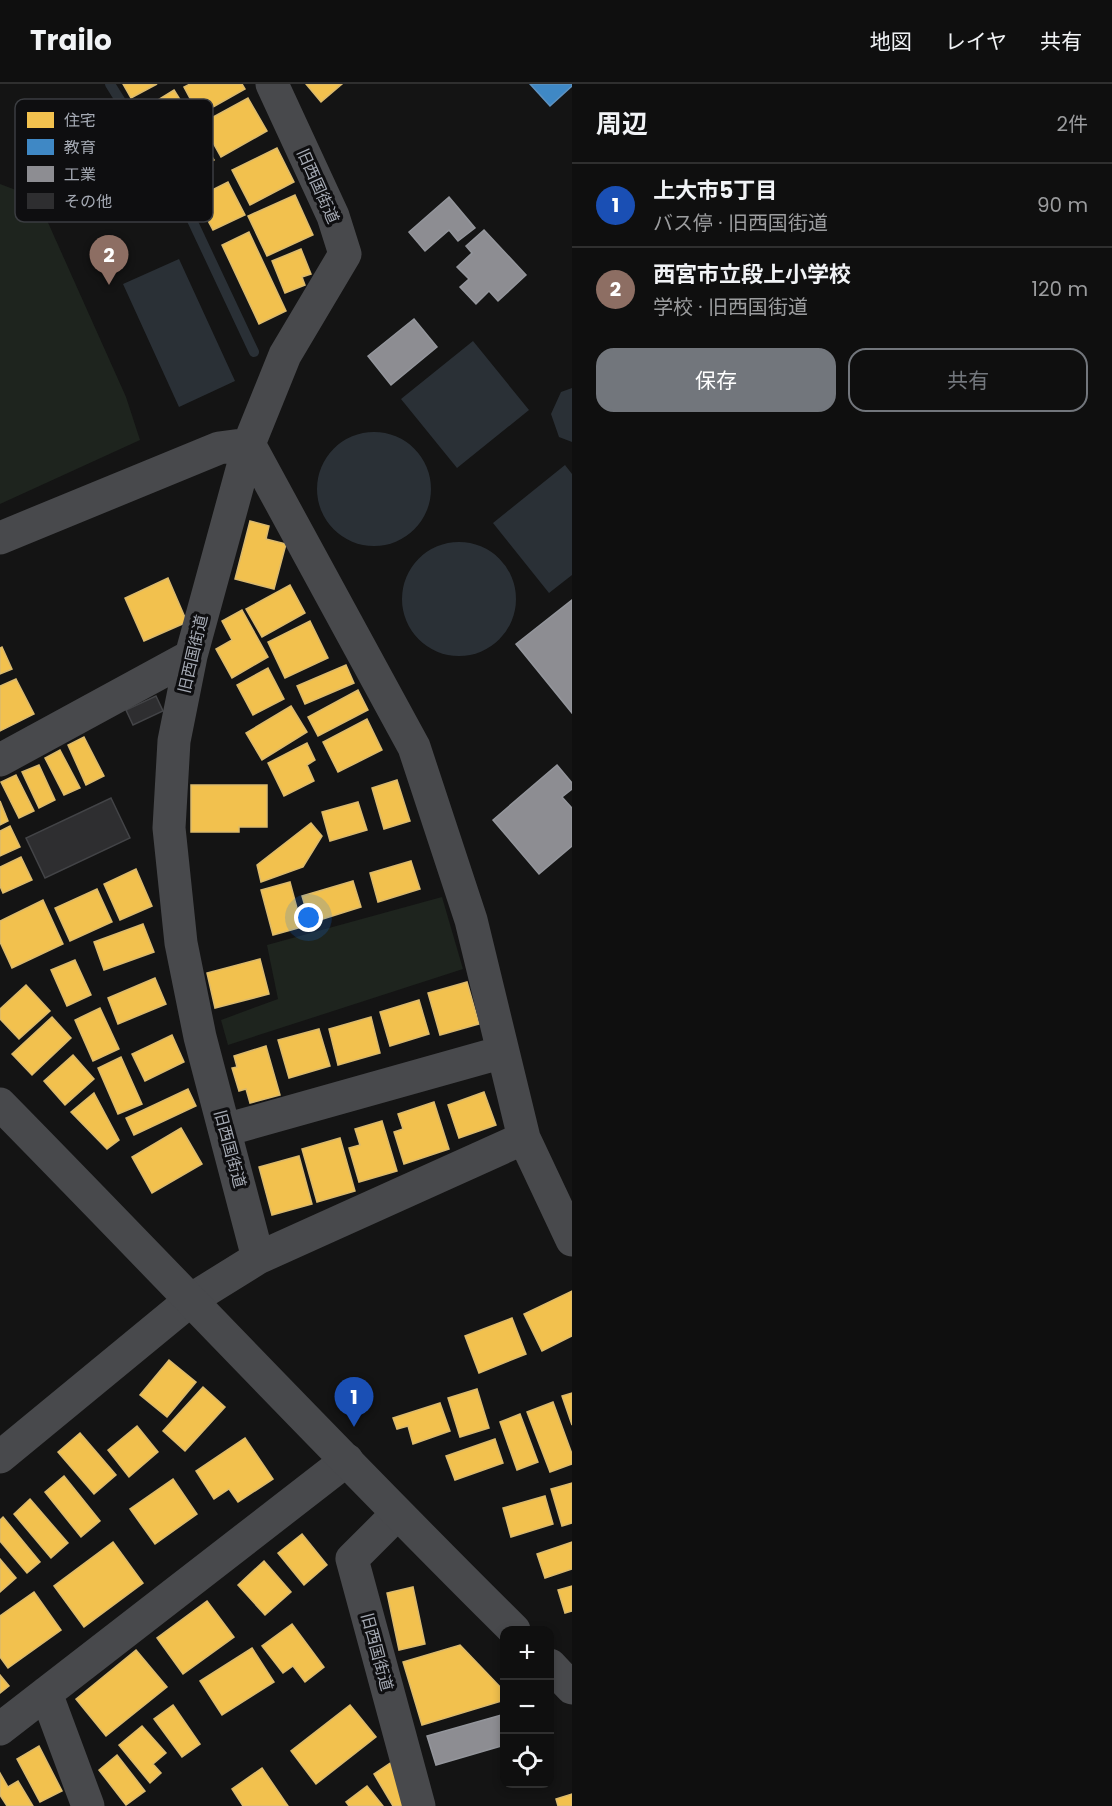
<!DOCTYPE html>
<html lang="ja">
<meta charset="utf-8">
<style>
:root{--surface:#0f0f0f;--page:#1d1d1d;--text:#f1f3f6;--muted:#9b9c9e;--line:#2f2f2f;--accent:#72767c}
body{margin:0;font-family:Poppins,"Noto Sans JP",sans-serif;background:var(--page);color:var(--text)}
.controls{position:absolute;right:18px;bottom:18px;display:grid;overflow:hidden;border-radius:12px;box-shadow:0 3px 9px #0003}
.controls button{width:54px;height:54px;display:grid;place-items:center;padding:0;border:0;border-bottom:2px solid var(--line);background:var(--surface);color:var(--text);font:30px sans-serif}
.you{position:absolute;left:309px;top:834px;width:21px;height:21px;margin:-15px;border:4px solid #fff;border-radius:50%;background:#1a73e8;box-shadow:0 0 0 9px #1a73e833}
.badge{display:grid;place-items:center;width:39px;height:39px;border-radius:50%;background:var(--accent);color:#fff;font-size:20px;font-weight:700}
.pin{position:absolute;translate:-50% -50px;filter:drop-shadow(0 2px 3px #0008)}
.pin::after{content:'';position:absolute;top:32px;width:21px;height:18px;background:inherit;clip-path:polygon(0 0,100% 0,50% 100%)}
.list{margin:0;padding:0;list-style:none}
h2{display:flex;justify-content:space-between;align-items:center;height:78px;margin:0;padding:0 24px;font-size:26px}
h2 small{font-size:20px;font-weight:400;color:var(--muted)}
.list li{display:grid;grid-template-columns:39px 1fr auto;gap:18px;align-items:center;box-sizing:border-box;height:84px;padding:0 24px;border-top:2px solid var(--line)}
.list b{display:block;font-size:22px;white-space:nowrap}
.list p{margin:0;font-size:20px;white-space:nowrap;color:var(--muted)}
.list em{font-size:20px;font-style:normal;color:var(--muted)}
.actions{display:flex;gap:12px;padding:18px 24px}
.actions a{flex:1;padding:14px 0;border:2px solid var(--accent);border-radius:18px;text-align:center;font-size:21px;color:var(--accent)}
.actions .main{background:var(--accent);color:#fff}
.icon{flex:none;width:33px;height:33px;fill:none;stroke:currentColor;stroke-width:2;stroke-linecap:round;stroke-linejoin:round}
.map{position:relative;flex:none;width:572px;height:1722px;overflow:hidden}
header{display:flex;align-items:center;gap:36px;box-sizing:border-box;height:84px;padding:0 30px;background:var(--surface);border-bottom:2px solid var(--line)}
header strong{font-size:28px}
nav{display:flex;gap:33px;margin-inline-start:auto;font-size:21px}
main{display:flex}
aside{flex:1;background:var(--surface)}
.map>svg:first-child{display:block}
</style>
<header>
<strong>Trailo</strong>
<nav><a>地図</a><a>レイヤ</a><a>共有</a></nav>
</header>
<main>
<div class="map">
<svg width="572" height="1722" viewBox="0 0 572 1722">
<rect width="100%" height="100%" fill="#141414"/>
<path fill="#1e241e" d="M0,100L37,114L126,313L140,356L0,420Z
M442,813L463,885L228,961L221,936L278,915L267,861Z"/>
<path fill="#2a3036" d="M179,175L235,297L179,323L123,200Z
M473,257L529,326L457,384L401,315Z
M572,304V358L559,353L551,330L561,308Z
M317 405a57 57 0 1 1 114 0a57 57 0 1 1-114 0Z
M565,381L572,390V491L549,509L493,439Z
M402 515a57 57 0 1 1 114 0a57 57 0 1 1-114 0Z"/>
<path fill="#f2c14e" stroke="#dbba6d" stroke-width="1.5" d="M123,0H157L131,14Z
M190,0H242L245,5L199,31L184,3Z
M306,0H342L321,18Z
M174,6L189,30L155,52L140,27Z
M248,14L267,47L221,73L202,39Z
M194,42L214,76L179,96L160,62Z
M277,64L294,98L250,121L232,86Z
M228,98L245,131L213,146L196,114Z
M295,111L313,151L267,172L248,132Z
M249,148L286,227L259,240L222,161Z
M301,165L311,190L302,193L305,201L285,209L272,177Z
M250,437L269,442L266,455L286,460L274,505L235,495Z
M168,494L187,538L144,557L125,514Z
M290,501L305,529L262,553L246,525Z
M242,526L268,573L232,594L216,565L232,556L222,537Z
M310,537L328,574L285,594L268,558Z
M2,563L12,585L0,590V564Z
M346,581L354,599L305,620L297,602Z
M268,584L284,615L253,631L237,601Z
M16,595L34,630L0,647V602Z
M358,606L368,626L318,652L308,633Z
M291,622L307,648L262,676L246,649Z
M367,635L382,666L338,688L323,658Z
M84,653L104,692L86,701L68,661Z
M307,659L315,676L307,681L314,697L284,712L268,679Z
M60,666L80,704L64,711L45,674Z
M39,681L55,716L39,724L22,688Z
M16,691L34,727L19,734L1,698Z
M397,696L410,737L384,745L372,704Z
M191,701H267V743H239V748H191Z
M0,717L8,737L0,741Z
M358,718L367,746L330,757L322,728Z
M311,739L322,752L303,783L261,798L257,781Z
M10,742L20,763L0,772V747Z
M21,773L32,796L3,809L0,802V783Z
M411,777L420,805L378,818L370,789Z
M136,785L152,822L120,836L104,800Z
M353,797L361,823L310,839L302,812Z
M290,798L302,843L273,851L261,806Z
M97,805L112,838L70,857L55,824Z
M43,816L63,860L12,884L0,858V837Z
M143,840L154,868L104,886L94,858Z
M260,875L269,910L215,924L207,889Z
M75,876L91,911L67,922L51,886Z
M155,894L166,920L118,940L108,914Z
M467,898L479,940L440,951L428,909Z
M26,901L50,927L19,955L0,935V925Z
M419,916L429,950L390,962L380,928Z
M100,924L119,965L93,977L75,936Z
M52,933L71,954L32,991L12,970Z
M371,933L380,969L338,981L329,945Z
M319,945L330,982L289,994L278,956Z
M172,951L184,978L145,997L132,970Z
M266,962L280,1011L250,1019L246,1005L239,1007L232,984L237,983L234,972Z
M73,971L94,995L65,1021L44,997Z
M121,973L142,1020L118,1030L98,984Z
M188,1005L196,1022L134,1051L126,1034Z
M484,1008L496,1041L459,1054L448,1021Z
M94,1009L119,1056L107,1065L71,1028Z
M434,1018L449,1065L404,1080L394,1048L403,1045L398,1030Z
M382,1037L397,1087L359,1098L349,1064L360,1061L355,1045Z
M181,1044L202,1080L152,1109L132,1073Z
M340,1054L355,1107L317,1118L302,1065Z
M299,1072L312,1120L272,1131L259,1083Z
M572,1207V1252L542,1267L524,1230Z
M512,1234L526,1270L479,1289L465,1252Z
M169,1276L196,1298L167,1333L140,1311Z
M203,1303L225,1323L185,1367L163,1347Z
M477,1305L489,1344L460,1353L448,1314Z
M572,1309V1341L562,1312Z
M553,1318L572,1370V1380L550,1388L527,1328Z
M440,1319L450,1347L413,1360L408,1342L397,1345L393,1334Z
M520,1330L538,1378L517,1386L500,1338Z
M137,1342L158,1368L129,1393L108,1366Z
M80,1349L116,1391L94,1410L58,1368Z
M245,1354L273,1395L238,1418L229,1405L214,1415L196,1387Z
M495,1355L503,1379L455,1396L446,1372Z
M64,1392L100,1437L81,1453L45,1408Z
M173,1395L197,1430L155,1460L130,1425Z
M572,1399V1439L562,1442L551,1405Z
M545,1412L553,1440L511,1453L503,1424Z
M30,1415L68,1459L51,1474L14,1430Z
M3,1433L40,1478L27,1489L0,1457V1436Z
M302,1450L327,1481L304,1501L278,1469Z
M113,1458L143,1499L84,1543L54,1502Z
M572,1458V1485L545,1494L537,1470Z
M0,1475L16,1494L0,1508Z
M264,1477L291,1508L265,1531L238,1501Z
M572,1502V1527L565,1529L558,1506Z
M413,1503L425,1560L399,1566L387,1509Z
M34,1508L61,1546L8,1584L0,1573V1532Z
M207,1517L234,1553L183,1590L157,1554Z
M292,1540L324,1583L305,1598L293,1582L283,1589L262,1562Z
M460,1561L505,1608V1616L422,1641L403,1578Z
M252,1564L274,1598L222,1631L200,1597Z
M136,1566L167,1603L106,1652L76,1615Z
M0,1591L9,1602L0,1609Z
M173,1621L200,1660L182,1673L154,1635Z
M350,1621L376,1653L316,1700L291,1667Z
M142,1642L166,1669L153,1680L161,1689L150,1699L119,1661Z
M39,1662L62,1707L40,1718L17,1675Z
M117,1671L145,1707L126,1721L99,1686Z
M392,1678L407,1722H393L374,1690Z
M262,1684L288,1722H243L232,1705Z
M0,1689L8,1703L18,1697L33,1722H7L0,1711Z
M367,1702L383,1722H349L346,1718Z
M572,1710V1722H558L556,1715Z"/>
<path fill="#3f88c5" stroke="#5e92c0" stroke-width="1.5" d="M530,0H572V2L550,22Z"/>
<path fill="#8d8d92" stroke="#94969c" stroke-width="1.5" d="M449,113L475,144L458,157L449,146L425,167L409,148Z
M484,146L526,191L498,217L489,207L476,220L460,203L469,195L457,183L472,169L466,162Z
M414,235L437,263L391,301L368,272Z
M572,516V629L516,560Z
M557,681L572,699V705L562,713L572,724V762L539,790L493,736Z
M505,1630V1661L436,1681L427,1652Z"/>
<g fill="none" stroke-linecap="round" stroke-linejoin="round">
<path stroke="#2a3036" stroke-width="10" d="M110,0L183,117L254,268"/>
</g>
<path fill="#2e2e30" stroke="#434447" stroke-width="1.5" d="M156,612L163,627L133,641L126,626Z
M111,714L130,754L45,794L26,754Z"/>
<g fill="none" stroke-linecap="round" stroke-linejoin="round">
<path stroke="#48494c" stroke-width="33" d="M0,454L219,364L249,360L414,663L471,836L524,1054L572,1156
M0,676L191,572
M225,1046L503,968
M258,1174L200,953L181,859L169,744L174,657L191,572L249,360L285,271L345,170L333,132L272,0
M0,1373L192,1215L258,1174L524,1054
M397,1430L352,1475L419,1722
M46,1609L88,1722
M0,1645L347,1376"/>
<path stroke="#48494c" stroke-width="33" d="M0,1020C172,1195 340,1374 514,1546
M550,1581L572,1604"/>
</g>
<g text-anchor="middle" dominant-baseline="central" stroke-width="6" stroke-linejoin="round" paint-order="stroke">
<g font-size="16" fill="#a5aab4" stroke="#0e0e10">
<text transform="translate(318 102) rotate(66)">旧西国街道</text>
<text transform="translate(193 570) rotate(-77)">旧西国街道</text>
<text transform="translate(230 1065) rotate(75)">旧西国街道</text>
<text transform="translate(377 1568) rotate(75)">旧西国街道</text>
</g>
</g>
<rect x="15" y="15" width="198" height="123" rx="9" fill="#0e0e10" stroke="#3b3d41" stroke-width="1.5"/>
<rect x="27" y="28" width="27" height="16" fill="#f2c14e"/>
<rect x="27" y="55" width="27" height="16" fill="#3f88c5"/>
<rect x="27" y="82" width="27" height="16" fill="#8d8d92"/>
<rect x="27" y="109" width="27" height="16" fill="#2e2e30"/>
<g font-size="16" fill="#a5aab4">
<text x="64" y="42">住宅</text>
<text x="64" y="69">教育</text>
<text x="64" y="96">工業</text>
<text x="64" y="123">その他</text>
</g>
</svg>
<div class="controls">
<button>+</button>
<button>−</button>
<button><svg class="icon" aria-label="locate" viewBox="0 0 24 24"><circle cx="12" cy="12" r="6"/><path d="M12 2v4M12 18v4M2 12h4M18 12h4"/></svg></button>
</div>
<div class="you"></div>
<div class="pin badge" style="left:354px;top:1343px;background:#1a4fb4">1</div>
<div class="pin badge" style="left:109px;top:201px;background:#8d6e63">2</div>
</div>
<aside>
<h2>周辺<small>2件</small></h2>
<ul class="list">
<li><span class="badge" style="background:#1a4fb4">1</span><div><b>上大市5丁目</b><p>バス停 · 旧西国街道</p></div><em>90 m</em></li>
<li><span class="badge" style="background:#8d6e63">2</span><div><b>西宮市立段上小学校</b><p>学校 · 旧西国街道</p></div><em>120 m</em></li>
</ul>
<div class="actions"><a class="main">保存</a><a>共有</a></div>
</aside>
</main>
